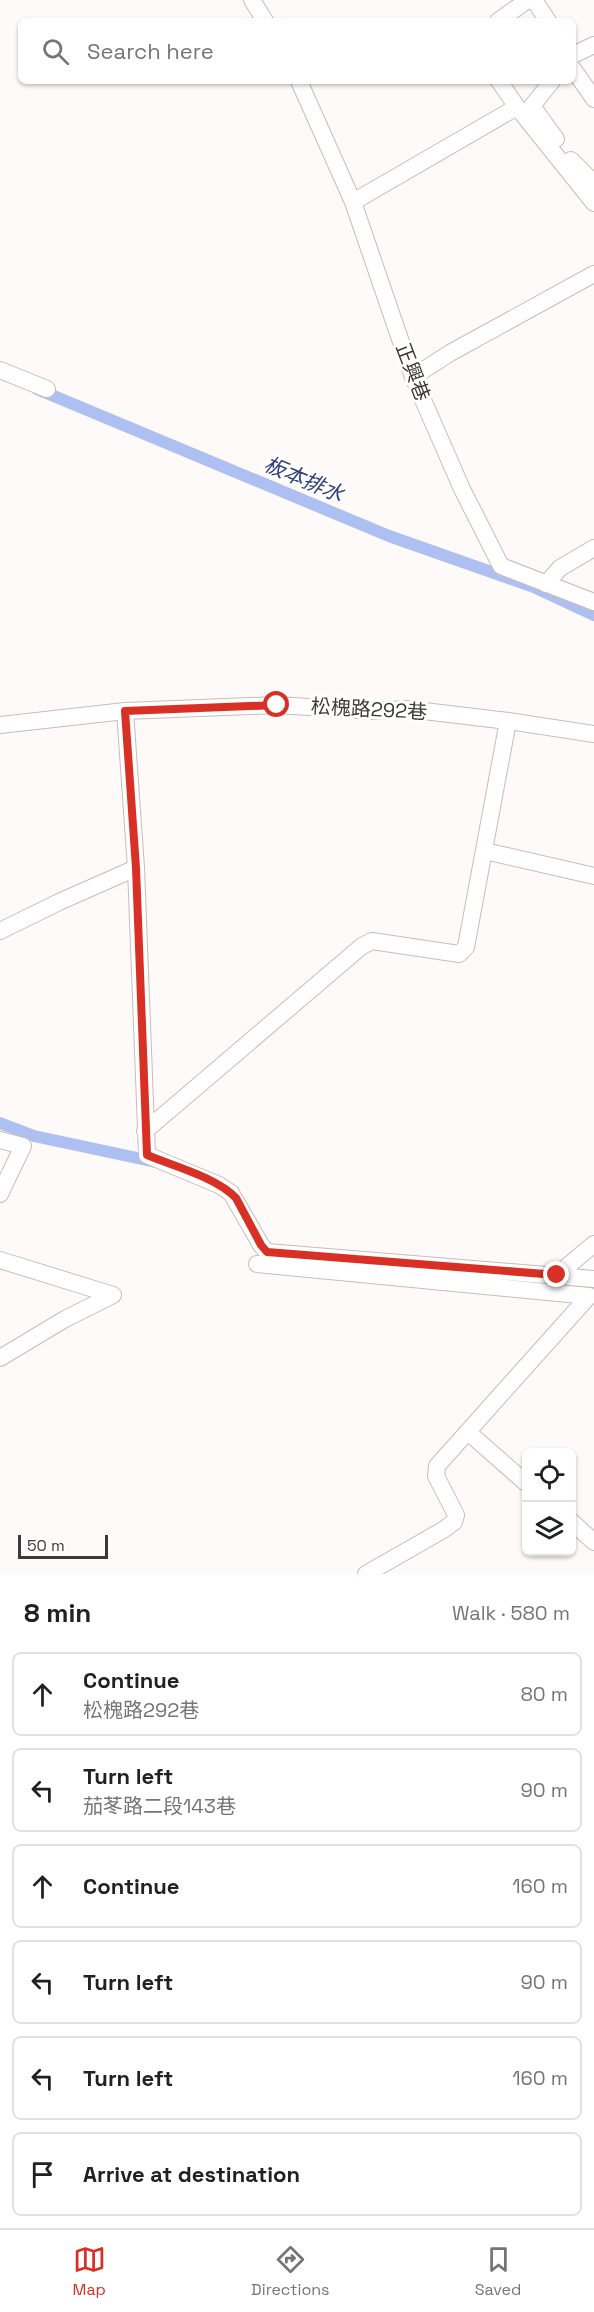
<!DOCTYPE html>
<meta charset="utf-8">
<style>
:root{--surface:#fff;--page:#f6f6f6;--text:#202124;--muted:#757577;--line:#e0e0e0;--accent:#d93025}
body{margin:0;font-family:"Space Grotesk","Noto Sans TC",sans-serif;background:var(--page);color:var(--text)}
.controls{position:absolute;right:18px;bottom:18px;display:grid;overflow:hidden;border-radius:9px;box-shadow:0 2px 4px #0004}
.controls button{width:54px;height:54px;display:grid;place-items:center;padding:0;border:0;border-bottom:2px solid var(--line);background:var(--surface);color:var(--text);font:30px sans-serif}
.scale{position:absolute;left:18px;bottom:15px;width:90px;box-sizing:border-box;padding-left:6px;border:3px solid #3e3936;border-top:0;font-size:16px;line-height:21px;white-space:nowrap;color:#3e3936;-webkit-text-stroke:4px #fff;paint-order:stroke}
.stop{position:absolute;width:18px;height:18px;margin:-14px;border:4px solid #d93025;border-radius:50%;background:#fff}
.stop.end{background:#d93025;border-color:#fff;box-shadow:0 2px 6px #0008}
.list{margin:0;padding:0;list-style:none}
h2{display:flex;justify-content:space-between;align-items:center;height:78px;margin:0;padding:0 24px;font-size:26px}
h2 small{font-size:20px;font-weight:400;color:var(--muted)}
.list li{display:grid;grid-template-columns:39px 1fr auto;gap:18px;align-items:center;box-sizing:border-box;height:84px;margin:0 12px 12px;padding:0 12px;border:2px solid var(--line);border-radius:9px}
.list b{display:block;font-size:22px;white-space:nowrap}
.list p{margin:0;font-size:20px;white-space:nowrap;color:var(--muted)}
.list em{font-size:20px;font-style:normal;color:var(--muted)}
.icon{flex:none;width:33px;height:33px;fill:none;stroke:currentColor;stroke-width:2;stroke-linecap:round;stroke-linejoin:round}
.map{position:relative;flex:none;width:594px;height:1574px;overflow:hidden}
.search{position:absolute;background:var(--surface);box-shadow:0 2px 4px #0004;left:18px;right:18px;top:18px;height:66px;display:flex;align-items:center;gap:15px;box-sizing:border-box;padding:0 21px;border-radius:9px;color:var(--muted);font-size:22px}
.sheet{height:654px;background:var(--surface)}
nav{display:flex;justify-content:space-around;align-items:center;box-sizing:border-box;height:84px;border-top:2px solid var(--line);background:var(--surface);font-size:16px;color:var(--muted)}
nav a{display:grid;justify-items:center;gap:3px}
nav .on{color:var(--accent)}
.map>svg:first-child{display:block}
</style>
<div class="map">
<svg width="594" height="1574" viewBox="0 0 594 1574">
<rect width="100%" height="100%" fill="#fdfaf9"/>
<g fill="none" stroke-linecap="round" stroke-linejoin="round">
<path stroke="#aebff1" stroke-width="12" d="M37,389L389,536L534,587L594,615
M0,1123L34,1136L156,1162
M530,1282L587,1287"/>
<defs>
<path id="minor" d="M252,0L265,21
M534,0L548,21
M498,21L528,0
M573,55L594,45
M573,69L594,99
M299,81L353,202L413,377L462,489L501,566L594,602
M499,81L517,107
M552,81L532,106L556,139
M571,160L594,183
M353,202L517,107L594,203
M0,370L47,389
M413,377L450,353L594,274
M546,584L560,568L594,548
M0,725L125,711L277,705L372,711L407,709L508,721L594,734
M485,851L594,876
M136,868L147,1155L219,1185L231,1193L261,1245L267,1252L594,1279
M0,931L59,902L136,868L125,711
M145,1131L362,946L372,941L459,954L466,947L508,721
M0,1140L23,1146L0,1194
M0,1260L113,1295L65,1319L0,1358
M257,1264L589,1296L437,1466L436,1476L456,1515L454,1522L443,1530L366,1574
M557,1280V1275L594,1244
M469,1433L526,1483
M572,1522L594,1542"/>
</defs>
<use href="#minor" stroke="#cabcb6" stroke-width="18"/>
<use href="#minor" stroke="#fff" stroke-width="16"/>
</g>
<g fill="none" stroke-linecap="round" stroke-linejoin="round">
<path stroke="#d93025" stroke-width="8" d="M277,705L125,711L136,868L147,1155C173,1166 216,1177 236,1198L261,1245L267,1252L557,1275"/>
</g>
<g text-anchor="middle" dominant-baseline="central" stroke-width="6" stroke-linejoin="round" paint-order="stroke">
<g font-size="20" fill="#3e3936" stroke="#fff">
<text transform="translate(413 372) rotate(69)">正興巷</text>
<text transform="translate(369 709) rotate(3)">松槐路292巷</text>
</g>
<g font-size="21" font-style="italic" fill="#2e3e79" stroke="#fff">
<text transform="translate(304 479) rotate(23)">板本排水</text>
</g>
</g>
</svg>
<div class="controls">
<button><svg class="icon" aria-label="locate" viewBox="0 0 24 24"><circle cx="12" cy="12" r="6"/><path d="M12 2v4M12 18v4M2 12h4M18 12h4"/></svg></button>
<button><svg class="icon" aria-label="layers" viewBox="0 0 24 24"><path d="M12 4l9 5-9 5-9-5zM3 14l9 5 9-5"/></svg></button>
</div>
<div class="scale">50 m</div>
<div class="stop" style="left:277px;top:705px"></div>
<div class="stop end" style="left:557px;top:1275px"></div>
<div class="search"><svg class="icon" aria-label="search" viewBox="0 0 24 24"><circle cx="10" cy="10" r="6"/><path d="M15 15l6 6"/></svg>Search here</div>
</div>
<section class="sheet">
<h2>8 min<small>Walk · 580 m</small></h2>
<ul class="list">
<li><svg class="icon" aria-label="ahead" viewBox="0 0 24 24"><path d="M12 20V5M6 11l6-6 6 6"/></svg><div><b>Continue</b><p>松槐路292巷</p></div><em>80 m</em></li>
<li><svg class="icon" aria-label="left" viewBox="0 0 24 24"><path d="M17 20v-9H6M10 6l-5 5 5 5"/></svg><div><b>Turn left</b><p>茄苳路二段143巷</p></div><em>90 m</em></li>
<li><svg class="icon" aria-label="ahead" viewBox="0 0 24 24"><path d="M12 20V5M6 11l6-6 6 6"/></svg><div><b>Continue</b></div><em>160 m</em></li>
<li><svg class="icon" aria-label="left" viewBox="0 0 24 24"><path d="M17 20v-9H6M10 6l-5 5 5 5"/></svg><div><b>Turn left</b></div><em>90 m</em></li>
<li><svg class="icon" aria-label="left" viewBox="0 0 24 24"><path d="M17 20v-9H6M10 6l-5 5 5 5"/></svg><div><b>Turn left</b></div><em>160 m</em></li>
<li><svg class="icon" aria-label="arrive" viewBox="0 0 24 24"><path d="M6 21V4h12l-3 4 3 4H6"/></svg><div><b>Arrive at destination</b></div></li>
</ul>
</section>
<nav>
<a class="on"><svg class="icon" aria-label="map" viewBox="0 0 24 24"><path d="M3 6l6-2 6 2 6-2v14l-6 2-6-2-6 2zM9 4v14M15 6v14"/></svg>Map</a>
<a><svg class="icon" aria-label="directions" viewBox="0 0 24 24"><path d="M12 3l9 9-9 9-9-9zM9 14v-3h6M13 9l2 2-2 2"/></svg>Directions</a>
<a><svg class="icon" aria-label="saved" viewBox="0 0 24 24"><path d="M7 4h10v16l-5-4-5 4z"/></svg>Saved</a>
</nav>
